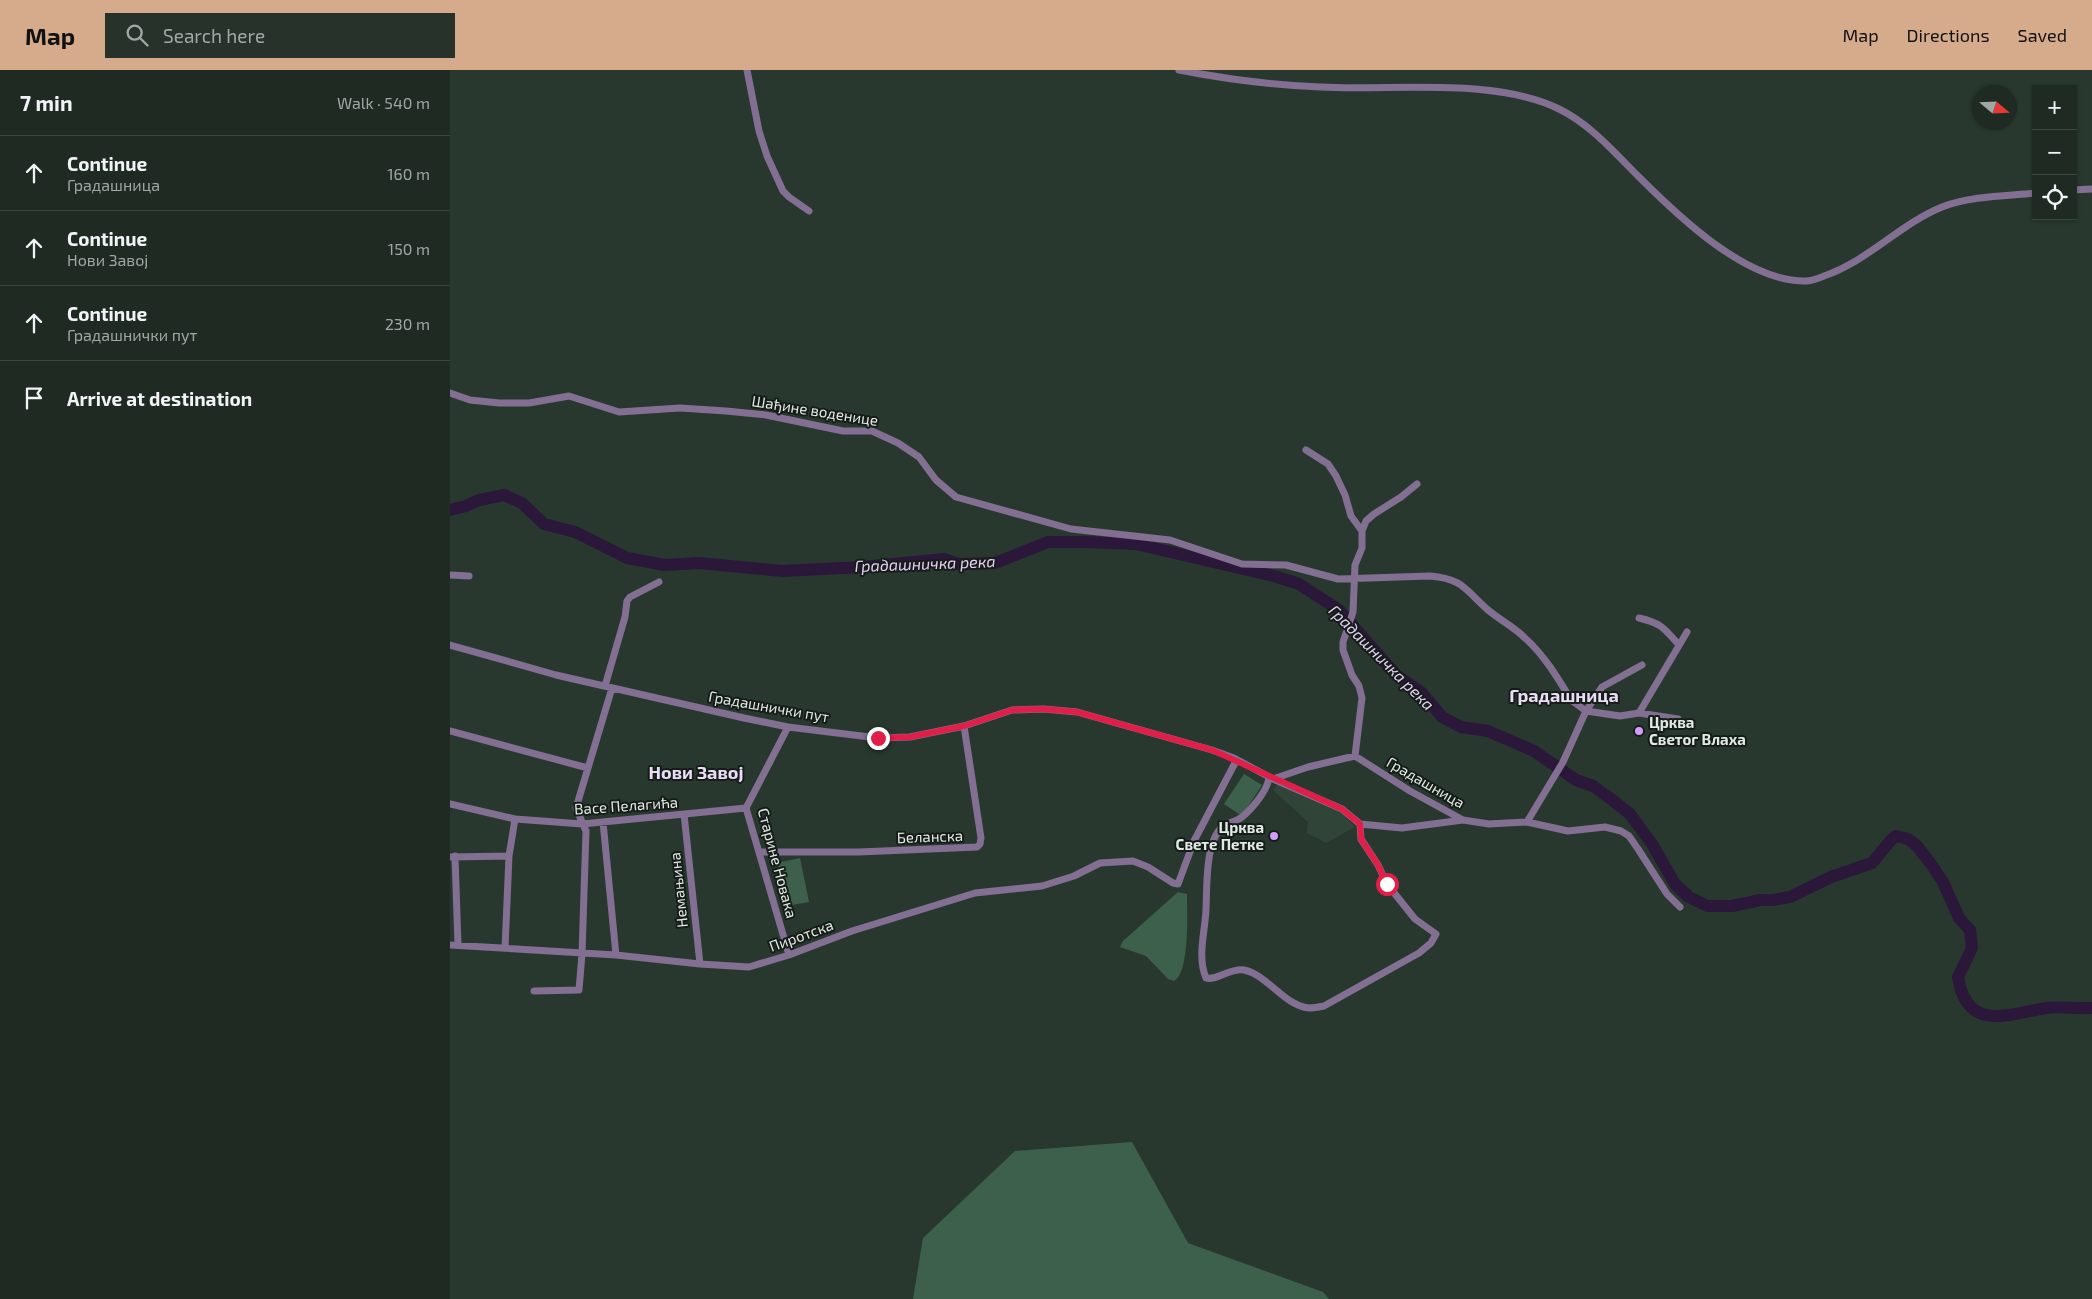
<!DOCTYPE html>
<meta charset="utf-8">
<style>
:root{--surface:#1e2a22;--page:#26322a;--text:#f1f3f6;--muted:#a1a7a5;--line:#3c4640;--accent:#d6ab8b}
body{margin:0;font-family:"Exo 2",sans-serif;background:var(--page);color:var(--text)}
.controls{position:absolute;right:15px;top:15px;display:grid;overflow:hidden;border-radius:0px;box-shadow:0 1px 4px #0004}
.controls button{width:45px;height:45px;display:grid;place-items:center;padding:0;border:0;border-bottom:1px solid var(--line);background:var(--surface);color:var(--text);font:25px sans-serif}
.compass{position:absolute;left:1522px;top:15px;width:45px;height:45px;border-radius:50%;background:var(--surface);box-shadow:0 1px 4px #0004;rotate:109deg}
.stop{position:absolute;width:15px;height:15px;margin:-11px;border:4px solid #e11d48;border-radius:50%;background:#fff}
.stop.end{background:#e11d48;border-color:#fff;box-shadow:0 1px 5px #0008}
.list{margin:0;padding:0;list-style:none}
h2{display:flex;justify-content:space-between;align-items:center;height:65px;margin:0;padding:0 20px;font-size:21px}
h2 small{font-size:16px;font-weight:400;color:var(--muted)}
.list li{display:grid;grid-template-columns:32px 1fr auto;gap:15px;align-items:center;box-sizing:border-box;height:75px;padding:0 20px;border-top:1px solid var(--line)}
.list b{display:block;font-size:19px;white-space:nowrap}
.list p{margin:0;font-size:16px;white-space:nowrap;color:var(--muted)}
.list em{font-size:16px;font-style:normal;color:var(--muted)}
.icon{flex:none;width:28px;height:28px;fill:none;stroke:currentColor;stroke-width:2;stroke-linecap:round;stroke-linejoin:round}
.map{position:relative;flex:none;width:1642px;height:1229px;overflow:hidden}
header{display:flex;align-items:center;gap:30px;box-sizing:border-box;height:70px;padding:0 25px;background:var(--accent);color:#111}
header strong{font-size:24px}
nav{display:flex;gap:28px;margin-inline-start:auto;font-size:18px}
.search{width:350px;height:45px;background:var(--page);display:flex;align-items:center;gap:12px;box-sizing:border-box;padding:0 18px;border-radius:0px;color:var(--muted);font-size:19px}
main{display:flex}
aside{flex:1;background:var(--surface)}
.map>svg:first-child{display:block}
</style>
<header>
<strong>Map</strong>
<div class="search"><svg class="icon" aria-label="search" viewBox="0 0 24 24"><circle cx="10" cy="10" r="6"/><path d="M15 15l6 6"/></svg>Search here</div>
<nav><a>Map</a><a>Directions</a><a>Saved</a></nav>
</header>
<main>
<aside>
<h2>7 min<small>Walk · 540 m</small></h2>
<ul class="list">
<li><svg class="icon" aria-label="ahead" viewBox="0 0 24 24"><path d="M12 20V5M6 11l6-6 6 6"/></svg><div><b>Continue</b><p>Градашница</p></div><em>160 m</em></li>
<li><svg class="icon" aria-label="ahead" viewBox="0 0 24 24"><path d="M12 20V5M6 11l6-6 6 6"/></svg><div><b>Continue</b><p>Нови Завој</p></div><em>150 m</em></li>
<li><svg class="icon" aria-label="ahead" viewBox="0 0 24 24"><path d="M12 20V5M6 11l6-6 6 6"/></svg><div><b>Continue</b><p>Градашнички пут</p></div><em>230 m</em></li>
<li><svg class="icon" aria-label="arrive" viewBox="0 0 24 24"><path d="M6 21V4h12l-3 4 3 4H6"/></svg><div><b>Arrive at destination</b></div></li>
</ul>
</aside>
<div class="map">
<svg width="1642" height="1229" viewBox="0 0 1642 1229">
<rect width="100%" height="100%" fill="#28382e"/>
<path fill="#304538" d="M829,713L887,738L905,757L876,773L857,763L858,752L823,720Z"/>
<path fill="#3c604b" d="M794,704L812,715L792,746L774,734Z
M350,788L359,832L336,836L327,793Z
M728,822L737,824C737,842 740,903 724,911L718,909L696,886L670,877L673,871Z
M682,1072L738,1173L873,1222L879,1229H463L473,1168L565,1081Z"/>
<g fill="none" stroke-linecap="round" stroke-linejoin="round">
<path stroke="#2b173a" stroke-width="12" d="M0,440L16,436L29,430L54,425L72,433L94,454L125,462L177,488L215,495L249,493L332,501L413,497L494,489L508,494L545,493L598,472H636L686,474L824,506L849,514L889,540L946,605L972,623L992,647L1011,657L1038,661L1084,681L1126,710L1143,716L1161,729L1180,744L1202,774L1225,814L1239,827L1257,836H1282L1311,830H1323L1340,827L1381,807L1422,793L1441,770L1446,766L1458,769L1467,776L1481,794L1493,812L1509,848L1520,860L1522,878L1508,907C1517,963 1558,944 1596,938C1611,936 1627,939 1642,938"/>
<path stroke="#826f92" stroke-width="7" d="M297,0L309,61L317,86L333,121L339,127L359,141
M729,0C775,9 823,15 870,17C942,21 1044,7 1109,39C1140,54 1164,82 1188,106C1228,146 1296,212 1356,211C1362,211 1369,208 1374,206C1418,191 1450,154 1492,137C1521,126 1555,126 1586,123
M1623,120L1642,119
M0,323L20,330L49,333H79L119,326L169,342L230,338L276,341L316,345L393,361H422L448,373L469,387L486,410L506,427L621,459L720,470L792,494L836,495L888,509L980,506C1014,509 1015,520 1038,540C1050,550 1064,557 1075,568C1094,585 1108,608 1121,630L1136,641L1170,646L1189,643L1228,649
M856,380L878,394L886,406L895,425L901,446L912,461
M0,505L19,506
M1189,548C1211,553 1214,558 1229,575
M0,575L106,605L294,648L338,657L428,668L460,667L514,656L562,640L594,639L627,642L762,680L784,688L823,709L858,697L905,686L960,721L1013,750L1039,754L1077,752L1118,761L1155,757L1171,761L1179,766L1188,779L1217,824L1230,837
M155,616L175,547L177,531L180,527L209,512
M1189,643L1237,562
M338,657L296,738L339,885
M0,661L138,698
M905,686L912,628L909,616L902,605L893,580V572L903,542L905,495L912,478V461L916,451L924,444L951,427L967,414
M819,707C818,720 802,739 792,747C786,752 776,753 771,758C755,774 757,819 756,840C755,862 747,887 756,908C766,911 780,898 794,900C818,905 833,935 859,938C864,938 869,937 874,936L969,883L981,873L986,864L965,849L937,814L928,795L911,769L910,754L892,739L823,709
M0,734L65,749L132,754L296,738
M234,744L250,894
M153,752L166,885
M1077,752L1113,692L1136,641L1152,617L1192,595
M910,754L952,758L1013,750
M310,782H409L527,777L530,774L531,768L514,656
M5,786L8,875
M0,787L59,786
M0,875L166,885L250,894L299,897L339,885L402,861L525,823L592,816L624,806L650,793L683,791L698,797L723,813L728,814L744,771L786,691
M55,878L59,786L65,749
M84,921L129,920L132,884L136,761L126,738L162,618"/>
</g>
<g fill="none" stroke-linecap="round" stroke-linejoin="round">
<path stroke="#e11d48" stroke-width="6" d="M428,668L460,667L514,656L562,640L594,639L627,642L762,680L892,739L910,754L911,769L928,795L937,814"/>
</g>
<g fill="#d39cfc" stroke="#161d19" stroke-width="2">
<circle cx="1189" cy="661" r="5"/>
<circle cx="824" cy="766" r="5"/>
</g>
<g text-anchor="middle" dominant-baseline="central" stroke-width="4" stroke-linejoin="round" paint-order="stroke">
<g font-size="15" fill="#e0eae3" stroke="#161d19">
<text transform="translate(365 340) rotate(9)">Шађине воденице</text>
<text transform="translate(319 636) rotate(10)">Градашнички пут</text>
<text transform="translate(976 712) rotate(30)">Градашница</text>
<text transform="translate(176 735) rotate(-4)">Васе Пелагића</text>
<text transform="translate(480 766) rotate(-2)">Беланска</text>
<text transform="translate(328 793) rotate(75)">Старине Новака</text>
<text transform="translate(228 820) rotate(-96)">Немањина</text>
<text transform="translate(351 865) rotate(-20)">Пиротска</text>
</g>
<g font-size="15" font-weight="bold" fill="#e0eae3" stroke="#161d19" text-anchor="start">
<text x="1199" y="652">Црква<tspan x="1199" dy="17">Светог Влаха</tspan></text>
<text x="814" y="757" text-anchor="end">Црква<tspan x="814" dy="17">Свете Петке</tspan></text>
</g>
<g font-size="16" font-style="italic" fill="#e4cef6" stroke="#161d19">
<text transform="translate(475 493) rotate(-2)">Градашничка река</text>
<text transform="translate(932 587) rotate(45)">Градашничка река</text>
</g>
<g font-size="18" font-weight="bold" fill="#ebddf8" stroke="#161d19">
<text x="1114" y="625">Градашница</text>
<text x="246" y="702">Нови Завој</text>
</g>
</g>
</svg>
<div class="controls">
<button>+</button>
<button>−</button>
<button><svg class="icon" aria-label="locate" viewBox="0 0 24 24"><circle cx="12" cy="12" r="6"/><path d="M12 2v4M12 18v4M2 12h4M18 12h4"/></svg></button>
</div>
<svg class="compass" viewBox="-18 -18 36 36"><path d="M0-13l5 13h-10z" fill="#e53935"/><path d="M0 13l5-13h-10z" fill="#a1a7a5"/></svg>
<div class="stop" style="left:937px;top:814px"></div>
<div class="stop end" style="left:428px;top:668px"></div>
</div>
</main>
